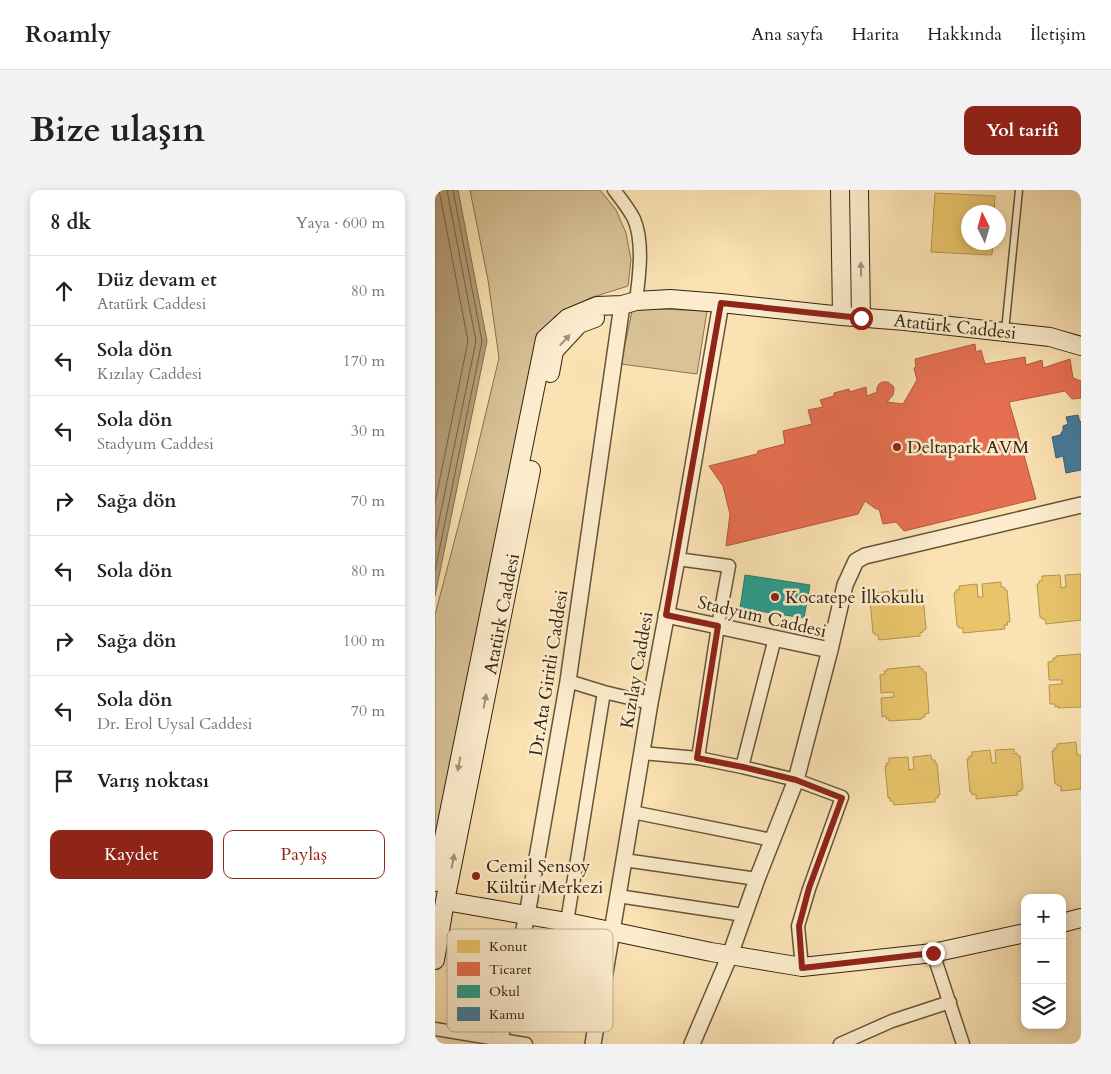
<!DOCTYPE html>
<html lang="tr">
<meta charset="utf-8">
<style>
:root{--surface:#fff;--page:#f2f2f2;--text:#222;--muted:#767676;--line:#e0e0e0;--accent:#8f2418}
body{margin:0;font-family:Cardo,serif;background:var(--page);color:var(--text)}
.controls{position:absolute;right:15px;bottom:15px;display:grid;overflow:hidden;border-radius:10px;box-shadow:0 2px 8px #0003}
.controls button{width:45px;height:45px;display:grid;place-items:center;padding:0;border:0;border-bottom:1px solid var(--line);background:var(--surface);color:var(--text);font:25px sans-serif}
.compass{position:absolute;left:526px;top:15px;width:45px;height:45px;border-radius:50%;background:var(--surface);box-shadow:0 2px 8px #0003;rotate:355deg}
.stop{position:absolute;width:15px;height:15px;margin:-11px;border:4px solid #8f2418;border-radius:50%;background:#fff}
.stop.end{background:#8f2418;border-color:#fff;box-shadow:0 1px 5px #0008}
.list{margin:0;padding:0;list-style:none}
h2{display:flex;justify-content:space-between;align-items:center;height:65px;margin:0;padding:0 20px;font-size:21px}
h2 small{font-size:16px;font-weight:400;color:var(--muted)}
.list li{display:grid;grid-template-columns:32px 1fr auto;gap:15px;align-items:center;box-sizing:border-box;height:70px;padding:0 20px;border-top:1px solid var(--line)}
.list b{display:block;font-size:19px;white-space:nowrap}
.list p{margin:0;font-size:16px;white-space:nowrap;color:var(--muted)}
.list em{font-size:16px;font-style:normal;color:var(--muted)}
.actions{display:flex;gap:10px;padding:15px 20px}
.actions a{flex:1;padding:11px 0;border:1px solid var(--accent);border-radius:10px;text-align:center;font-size:18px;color:var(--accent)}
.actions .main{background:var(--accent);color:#fff}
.icon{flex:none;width:28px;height:28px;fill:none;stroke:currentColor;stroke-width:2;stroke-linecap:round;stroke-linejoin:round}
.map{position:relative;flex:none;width:646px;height:854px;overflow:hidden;border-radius:10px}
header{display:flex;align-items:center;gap:30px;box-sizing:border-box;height:70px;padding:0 25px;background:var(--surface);border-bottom:1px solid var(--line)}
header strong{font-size:24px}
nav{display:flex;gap:28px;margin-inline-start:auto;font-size:18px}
.intro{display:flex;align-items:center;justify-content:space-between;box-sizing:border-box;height:120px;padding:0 30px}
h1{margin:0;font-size:35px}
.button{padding:12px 22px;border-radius:10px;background:var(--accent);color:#fff;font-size:18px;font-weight:700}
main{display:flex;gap:30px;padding:0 30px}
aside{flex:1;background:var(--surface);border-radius:10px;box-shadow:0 2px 8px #0003}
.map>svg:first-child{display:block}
</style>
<header>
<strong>Roamly</strong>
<nav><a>Ana sayfa</a><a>Harita</a><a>Hakkında</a><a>İletişim</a></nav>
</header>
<div class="intro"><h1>Bize ulaşın</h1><a class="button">Yol tarifi</a></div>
<main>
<aside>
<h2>8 dk<small>Yaya · 600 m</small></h2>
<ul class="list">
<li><svg class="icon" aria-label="ahead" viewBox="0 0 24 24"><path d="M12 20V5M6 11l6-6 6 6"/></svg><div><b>Düz devam et</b><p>Atatürk Caddesi</p></div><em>80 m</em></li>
<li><svg class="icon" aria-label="left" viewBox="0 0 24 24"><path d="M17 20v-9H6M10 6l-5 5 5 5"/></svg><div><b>Sola dön</b><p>Kızılay Caddesi</p></div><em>170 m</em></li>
<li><svg class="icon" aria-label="left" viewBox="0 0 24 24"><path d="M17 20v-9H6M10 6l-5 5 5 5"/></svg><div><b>Sola dön</b><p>Stadyum Caddesi</p></div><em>30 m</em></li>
<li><svg class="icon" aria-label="right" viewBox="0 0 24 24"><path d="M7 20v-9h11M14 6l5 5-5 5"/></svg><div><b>Sağa dön</b></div><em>70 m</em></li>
<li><svg class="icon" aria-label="left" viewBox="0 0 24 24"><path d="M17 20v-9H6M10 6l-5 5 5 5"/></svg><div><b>Sola dön</b></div><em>80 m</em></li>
<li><svg class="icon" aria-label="right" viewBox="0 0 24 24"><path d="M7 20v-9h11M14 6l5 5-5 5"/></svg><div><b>Sağa dön</b></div><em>100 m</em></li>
<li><svg class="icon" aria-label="left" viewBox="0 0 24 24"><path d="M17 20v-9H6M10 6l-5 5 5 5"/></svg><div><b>Sola dön</b><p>Dr. Erol Uysal Caddesi</p></div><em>70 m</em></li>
<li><svg class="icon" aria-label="arrive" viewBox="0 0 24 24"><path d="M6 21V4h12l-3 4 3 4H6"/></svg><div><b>Varış noktası</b></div></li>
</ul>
<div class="actions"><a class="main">Kaydet</a><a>Paylaş</a></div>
</aside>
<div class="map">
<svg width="646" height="854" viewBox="0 0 646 854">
<rect width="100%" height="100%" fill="#fae2b2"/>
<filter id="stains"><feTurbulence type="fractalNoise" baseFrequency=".004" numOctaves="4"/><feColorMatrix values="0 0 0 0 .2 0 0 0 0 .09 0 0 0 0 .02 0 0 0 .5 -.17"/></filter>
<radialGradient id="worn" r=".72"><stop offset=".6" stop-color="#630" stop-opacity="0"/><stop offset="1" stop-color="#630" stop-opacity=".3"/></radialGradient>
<path fill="#d8c296" stroke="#867352" d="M35,0H165L181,20L191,43L196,70L193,96L155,108L119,127L55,407L0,671V425L27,322L64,168L53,90Z
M205,118L272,121L262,184L186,174L197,121Z"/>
<path fill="#b7a17b" stroke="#836f50" d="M0,0H23L52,151L0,406Z"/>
<path fill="#e9c46a" stroke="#b3944f" d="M500,3L560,6L559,22H534V52H558L557,65L496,62Z
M646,384V430L611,434L610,429H607V427H605L602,394H604V391H607V386L625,385L626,398L631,397L630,385Z
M566,392V397H569L570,400H572L575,432H572L573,435H569L570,439L528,443V438H524V436H522L519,403H521V400H524V396L542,394L543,407H548L547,394Z
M482,399V404H485V407H488L491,439L488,440V442L485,443V446L444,450L443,445H440V443H438L435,410H437V407H440L439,403L458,401L459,414H464L463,401Z
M646,464V517L623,518V516L620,517V514H615L614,495L627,494V490H614L613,472L618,471V468H621V466Z
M485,476V479H488V482H491L494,523L490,524V527H487V529L454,531V529H451V526L447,527L446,508L459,507L458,502L446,503L445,485L450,484L449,481H452V479Z
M641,552L642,565H646V599L626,601V596H623L622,594H620L617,561H619V558H622V554Z
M579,559V564L582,563L583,566H585L588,599H586V601L582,602L583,605L541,609V604L537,605V602H535L532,569H534V566H537V562L555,560L557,573H561L560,560Z
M496,565L497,570H500V573H502L505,605H503V608H500V612L459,615L458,611H455V608H453L450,576H452L451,573H454V568L473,567L474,580L479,579L478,567Z"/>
<path fill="#e76f51" stroke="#b1583d" d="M540,154L541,162L546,160L550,174L590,167L591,175L607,170L608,178L635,169L638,188L646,191V208L637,209L630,201L574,212L581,236L601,309L469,341L461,332L448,334L444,319H441L430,311L423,324L291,356L295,324L288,296L274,276L322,264L323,261L350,254L348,241L377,234L373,220L388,217L385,210L399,206V203L414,199L415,202L431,197L432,206L442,202V198L444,194L447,192H453L458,196L459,199L458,205L452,212L468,214L482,190L479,178L481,177L480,169Z"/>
<path fill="#2a9d8f" stroke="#2d7969" d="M310,385L375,395L369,428L305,418Z"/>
<path fill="#457b9d" stroke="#406172" d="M643,225L645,232L646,231V280L631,283L628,266L621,268L617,247L625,245L628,240V236L633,234L631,227Z"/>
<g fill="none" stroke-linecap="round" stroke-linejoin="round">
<path stroke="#766245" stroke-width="1" d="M0,313L33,151L4,0
M0,350L41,151L12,0
M0,381L47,151L18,0"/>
<defs>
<path id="service" d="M570,141L584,0"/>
<path id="minor" d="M179,0C186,9 194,19 199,29C209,52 204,88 201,111
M242,369L294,376L283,436L263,568
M133,491L169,502L215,513
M207,563L263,568L307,577L361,590L407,607L374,699L363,736L367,777
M307,577L340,448
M197,622L337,650
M189,670L322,689
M183,706L309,725
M132,732L169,502
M498,763L528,854
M0,839L91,854
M405,854L457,831L515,812"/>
<path id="tertiary" d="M231,425L395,460L361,590L322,689L295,765L257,854
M395,460L410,395L421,371L430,366L646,315
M64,854L92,725L133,491L187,115
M158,854L189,670L215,513L242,369L286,113"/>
<path id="secondary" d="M405,0L407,126
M424,0L426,128
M115,183L119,161L144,134L160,128
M0,692L110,149L133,128L162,116L187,115L201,111L235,109L286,113L407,126L470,131L615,147L646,156
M10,711L132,732L276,762L367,777L498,763L590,743
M627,733L646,728
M0,770L10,711L96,280"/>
</defs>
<use href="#service" stroke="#665438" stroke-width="9"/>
<use href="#minor" stroke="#665438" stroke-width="15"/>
<use href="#tertiary" stroke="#665438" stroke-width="18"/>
<use href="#secondary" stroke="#34240f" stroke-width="20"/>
<use href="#service" stroke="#fceccd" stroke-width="6"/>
<use href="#minor" stroke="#fceccd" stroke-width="12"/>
<use href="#tertiary" stroke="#fceccd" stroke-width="15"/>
<use href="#secondary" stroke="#fceccd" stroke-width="18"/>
</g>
<defs><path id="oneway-solid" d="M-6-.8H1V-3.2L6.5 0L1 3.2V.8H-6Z" transform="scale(1.25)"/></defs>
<g fill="#a29278">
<use href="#oneway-solid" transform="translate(426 79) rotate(-91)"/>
<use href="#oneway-solid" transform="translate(130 150) rotate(-47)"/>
<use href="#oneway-solid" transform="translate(50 511) rotate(-79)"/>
<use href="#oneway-solid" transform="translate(24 574) rotate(101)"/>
<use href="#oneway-solid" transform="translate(18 671) rotate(-79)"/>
</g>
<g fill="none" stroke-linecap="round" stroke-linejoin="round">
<path stroke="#8f2418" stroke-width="6" d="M426,128L286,113L231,425L283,436L262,568L308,577L361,590L407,608L374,698L364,736L367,778L498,763"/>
</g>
<g fill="#8f2418" stroke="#fceccd" stroke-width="2">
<circle cx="462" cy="257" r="5"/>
<circle cx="340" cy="407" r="5"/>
<circle cx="41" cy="686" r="5"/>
</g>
<g text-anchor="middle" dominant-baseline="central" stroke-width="5" stroke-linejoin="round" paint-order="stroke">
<g font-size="18" fill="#34240f" stroke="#fceccd">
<text transform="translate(520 137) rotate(6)">Atatürk Caddesi</text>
<text transform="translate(67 424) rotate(-79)">Atatürk Caddesi</text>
<text transform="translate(327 427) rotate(13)">Stadyum Caddesi</text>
<text transform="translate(202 480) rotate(-80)">Kızılay Caddesi</text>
<text transform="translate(114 483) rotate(-81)">Dr.Ata Giritli Caddesi</text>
</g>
<g font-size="18" fill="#34240f" stroke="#fceccd" text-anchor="start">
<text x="472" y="257">Deltapark AVM</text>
<text x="350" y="407">Kocatepe İlkokulu</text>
<text x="51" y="676">Cemil Şensoy<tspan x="51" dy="21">Kültür Merkezi</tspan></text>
</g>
</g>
<rect x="12" y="739" width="166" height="103" rx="8" fill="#fceccd" stroke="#c0b094" stroke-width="1"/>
<rect x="22" y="750" width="23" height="13" fill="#e9c46a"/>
<rect x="22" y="772" width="23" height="14" fill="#e76f51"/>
<rect x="22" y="795" width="23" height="13" fill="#2a9d8f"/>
<rect x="22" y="817" width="23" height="14" fill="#457b9d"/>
<g font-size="14" fill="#34240f">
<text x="54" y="761">Konut</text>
<text x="54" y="784">Ticaret</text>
<text x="54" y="806">Okul</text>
<text x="54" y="829">Kamu</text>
</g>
<rect width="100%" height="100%" filter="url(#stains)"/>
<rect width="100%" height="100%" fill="url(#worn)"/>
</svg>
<div class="controls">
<button>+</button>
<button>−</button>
<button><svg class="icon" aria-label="layers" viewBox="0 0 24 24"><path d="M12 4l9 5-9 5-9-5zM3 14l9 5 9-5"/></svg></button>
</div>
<svg class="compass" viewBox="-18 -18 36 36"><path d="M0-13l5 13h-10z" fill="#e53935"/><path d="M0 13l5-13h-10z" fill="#767676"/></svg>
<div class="stop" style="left:426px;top:128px"></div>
<div class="stop end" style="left:498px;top:763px"></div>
</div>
</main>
